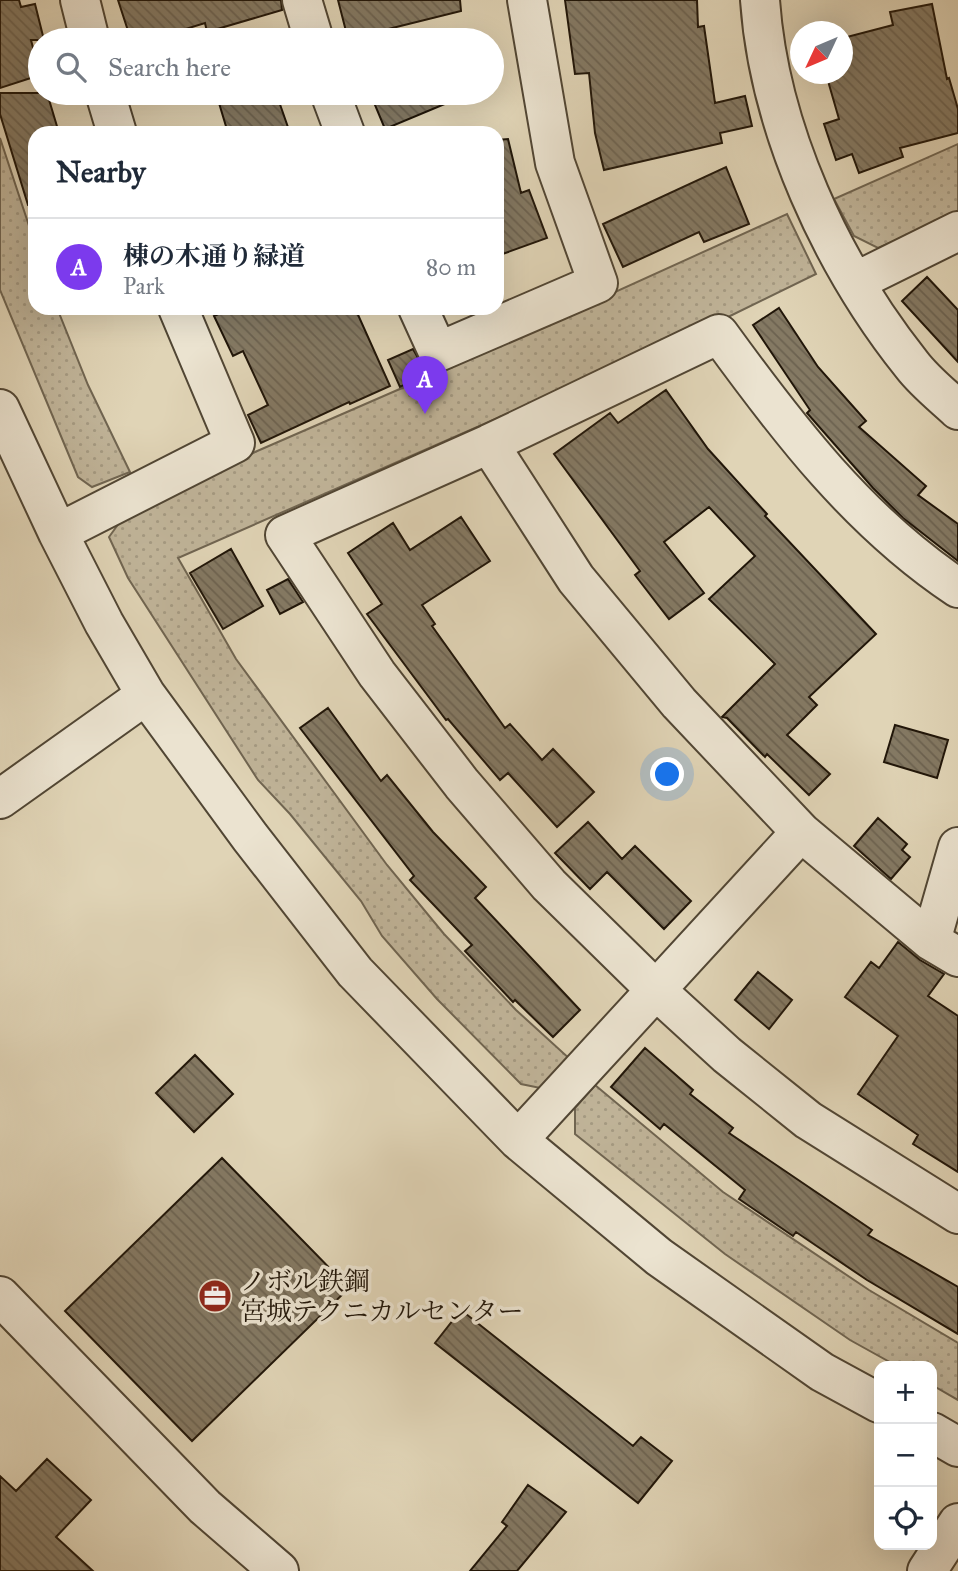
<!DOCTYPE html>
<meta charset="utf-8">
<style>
:root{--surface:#fff;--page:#f2f2f3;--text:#1f2937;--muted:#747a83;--line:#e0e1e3;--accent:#7c3aed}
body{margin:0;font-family:"IM FELL Great Primer","Noto Serif JP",serif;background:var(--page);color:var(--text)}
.controls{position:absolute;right:21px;bottom:21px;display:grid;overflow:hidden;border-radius:14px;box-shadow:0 7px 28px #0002}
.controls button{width:63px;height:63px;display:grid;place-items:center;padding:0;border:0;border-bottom:2px solid var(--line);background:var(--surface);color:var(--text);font:35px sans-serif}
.compass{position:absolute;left:790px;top:21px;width:63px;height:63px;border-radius:50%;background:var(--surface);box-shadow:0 7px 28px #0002;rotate:226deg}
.you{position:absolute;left:668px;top:775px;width:24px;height:24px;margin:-18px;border:5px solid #fff;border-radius:50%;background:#1a73e8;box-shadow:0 0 0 10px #1a73e833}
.badge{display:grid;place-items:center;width:46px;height:46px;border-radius:50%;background:var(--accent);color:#fff;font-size:23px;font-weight:700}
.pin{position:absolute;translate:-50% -58px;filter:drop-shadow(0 2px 4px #0008)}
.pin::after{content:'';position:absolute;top:37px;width:24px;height:21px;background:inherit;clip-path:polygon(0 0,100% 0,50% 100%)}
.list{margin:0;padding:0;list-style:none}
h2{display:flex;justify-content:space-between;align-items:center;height:91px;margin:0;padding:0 28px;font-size:30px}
h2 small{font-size:23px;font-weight:400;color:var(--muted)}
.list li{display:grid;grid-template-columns:46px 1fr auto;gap:21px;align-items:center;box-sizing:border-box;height:98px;padding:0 28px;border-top:2px solid var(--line)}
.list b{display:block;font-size:26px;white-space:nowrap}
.list p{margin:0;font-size:23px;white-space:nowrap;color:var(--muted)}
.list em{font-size:23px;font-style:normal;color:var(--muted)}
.icon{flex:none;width:38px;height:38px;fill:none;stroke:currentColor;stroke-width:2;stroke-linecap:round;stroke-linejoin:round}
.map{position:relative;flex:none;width:958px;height:1571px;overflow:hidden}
.search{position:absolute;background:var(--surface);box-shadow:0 7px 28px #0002;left:28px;top:28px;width:476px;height:77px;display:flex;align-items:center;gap:18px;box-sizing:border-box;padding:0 24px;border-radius:38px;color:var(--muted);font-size:26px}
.panel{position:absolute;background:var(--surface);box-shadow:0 7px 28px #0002;left:28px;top:126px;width:476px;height:189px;border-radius:21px}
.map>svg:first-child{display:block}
</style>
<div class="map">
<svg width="958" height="1571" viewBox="0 0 958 1571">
<defs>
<pattern id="green-dots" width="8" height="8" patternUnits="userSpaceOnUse" patternTransform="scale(1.75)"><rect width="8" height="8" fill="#c0b499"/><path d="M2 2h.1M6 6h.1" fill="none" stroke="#a59a82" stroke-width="1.8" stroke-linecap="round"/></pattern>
<pattern id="building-back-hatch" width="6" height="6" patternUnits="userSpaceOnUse" patternTransform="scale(1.75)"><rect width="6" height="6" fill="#847963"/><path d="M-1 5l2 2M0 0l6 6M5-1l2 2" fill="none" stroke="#6c6250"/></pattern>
</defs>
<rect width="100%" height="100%" fill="#e0d4b6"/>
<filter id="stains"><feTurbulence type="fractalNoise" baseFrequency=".00286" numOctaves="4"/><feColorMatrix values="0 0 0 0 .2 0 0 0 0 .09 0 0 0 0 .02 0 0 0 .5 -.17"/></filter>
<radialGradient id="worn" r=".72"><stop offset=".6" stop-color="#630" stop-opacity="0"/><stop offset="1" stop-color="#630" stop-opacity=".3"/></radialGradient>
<path fill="url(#green-dots)" stroke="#706551" stroke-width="2" d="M0,138L35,244V308H57L88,385L130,472L92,487L78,477L0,290Z
M958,144V213L878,248L854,236L834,199Z
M787,214L816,274L728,317L178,558L236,659L387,865L444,934L516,1010L572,1061L545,1089L521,1084L437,999L382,936L361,901L290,814L258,780L128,578L109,537L122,519L255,452L432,375Z
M595,1085L723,1192L869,1290L958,1343V1400L932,1385V1366H897L850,1340L725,1254L575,1134V1108Z"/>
<path fill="url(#building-back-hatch)" stroke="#211609" stroke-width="2" d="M0,0H19L21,7L35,4L44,40H31L40,75L0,88Z
M118,0H281L282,10L207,32L205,23L150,40H131Z
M338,0H460L461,11L348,39Z
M565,0H697L698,27L704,26L715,103L745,96L752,126L720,133L722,143L604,170L595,133L589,73L575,74Z
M932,4L947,79L949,78L958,109V133L900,148L903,157L859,173L852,154L836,160L824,124L839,119L826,74H843V38L893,25L890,12Z
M0,93H47L59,133H35V204L28,205L0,114Z
M216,93H276L290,133H228Z
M370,93H471L385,129Z
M508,139L521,193L529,190L547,238L497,256V140Z
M726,167L749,224L704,242L699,232L623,267L603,224Z
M927,277L958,310V362L902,301Z
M232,308H355L390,386L350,404L349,402L261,443L248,415L268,405L243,351L233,356L214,316Z
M779,308L818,367L866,421L859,427L926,486L918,495L958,524V561L903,518L873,488L807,413L810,410L753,325Z
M413,349L427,374L400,387L388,360Z
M666,390L708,449L767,514L765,516L876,634L809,697L817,705L787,735L830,774L809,795L767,754L765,757L727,718L722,717L775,664L709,599L755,556L709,507L664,542L704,593L669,619L635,575L640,571L554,454L610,413L618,423Z
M461,517L490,561L422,605L435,624L432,626L505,728L510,724L542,760L553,749L594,792L557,827L508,773L500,780L448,719L446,720L367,614L382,604L348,553L393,523L410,550Z
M231,549L263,606L223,629L190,573Z
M288,579L303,602L280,614L267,590Z
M328,708L381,781L387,775L433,832L486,887L475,898L580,1010L553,1037L515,1000L513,1002L465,951L472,945L410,880L414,876L300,728Z
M895,725L948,740L937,778L884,762Z
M878,818L907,844L902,850L910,857L891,879L854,846Z
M588,822L622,859L635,846L691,901L664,929L607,872L590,889L555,853Z
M898,942L920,960L944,974L928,996L958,1016V1172L913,1144L918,1135L858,1094L898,1036L845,997L871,962L879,968Z
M758,972L792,1000L769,1029L735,1000Z
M645,1048L693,1090L690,1094L733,1128L729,1133L872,1230L868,1235L958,1287V1334L867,1280L796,1232L793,1236L739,1199L745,1190L664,1124L660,1129L611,1087Z
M195,1055L233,1094L194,1132L156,1093Z
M222,1158L349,1288L192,1441L65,1311Z
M461,1310L633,1446L641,1437L672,1461L638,1503L435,1343Z
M47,1459L91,1500L56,1537L93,1571H0V1476L16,1491Z
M528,1485L566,1512L517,1571H470L507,1526L502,1522Z"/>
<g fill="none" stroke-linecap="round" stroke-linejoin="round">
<defs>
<path id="minor" d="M80,0L90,40
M302,0L314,40
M760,0C769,129 832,265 912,365C925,382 943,396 958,410
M105,93L117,133
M330,93L345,133
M855,282L958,231
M418,308L438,352L598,283L555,163L527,0
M0,409L58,533L104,623L146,695L250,837L355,972L518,1140L659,1257L822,1372L879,1403
M489,444L576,579L679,703L801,832L931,941L958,957
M58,533L235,443L178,308
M958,588C859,522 788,429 719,334L489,444L285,535L377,674L462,784L549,885L657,991L727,1055L808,1120L958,1214
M0,799L146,695
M931,941L958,847
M518,1140L801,832
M0,1296L205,1507L279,1571
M932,1432L958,1447
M927,1571L958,1523"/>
</defs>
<use href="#minor" stroke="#514634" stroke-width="42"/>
<use href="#minor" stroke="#ebe3d0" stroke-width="38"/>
</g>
<defs>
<symbol id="office-disc" viewBox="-11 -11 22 22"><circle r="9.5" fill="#8f2418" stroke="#ebe3d0"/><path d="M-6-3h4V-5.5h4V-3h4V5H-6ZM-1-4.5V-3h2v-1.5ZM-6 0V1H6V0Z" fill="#fff"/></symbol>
</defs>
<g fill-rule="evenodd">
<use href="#office-disc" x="196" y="1277" width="38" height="38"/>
</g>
<g text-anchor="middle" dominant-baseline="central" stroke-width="7" stroke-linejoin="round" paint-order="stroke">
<g font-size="26" fill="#211609" stroke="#ebe3d0" text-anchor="start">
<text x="240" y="1281">ノボル鉄鋼<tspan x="240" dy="30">宮城テクニカルセンター</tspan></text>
</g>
</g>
<rect width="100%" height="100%" filter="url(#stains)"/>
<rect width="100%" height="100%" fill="url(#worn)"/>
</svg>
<div class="controls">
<button>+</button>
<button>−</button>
<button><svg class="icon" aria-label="locate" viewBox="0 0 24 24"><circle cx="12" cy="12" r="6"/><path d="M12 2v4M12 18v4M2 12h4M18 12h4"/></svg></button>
</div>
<svg class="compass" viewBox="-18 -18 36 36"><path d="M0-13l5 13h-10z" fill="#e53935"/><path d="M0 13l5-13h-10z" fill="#747a83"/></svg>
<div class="you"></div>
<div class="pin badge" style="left:425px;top:414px">A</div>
<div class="search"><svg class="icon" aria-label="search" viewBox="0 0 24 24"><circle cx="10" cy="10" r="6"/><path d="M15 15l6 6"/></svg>Search here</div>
<section class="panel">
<h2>Nearby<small></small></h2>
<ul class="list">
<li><span class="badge">A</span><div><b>棟の木通り緑道</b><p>Park</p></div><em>80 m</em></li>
</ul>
</section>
</div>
